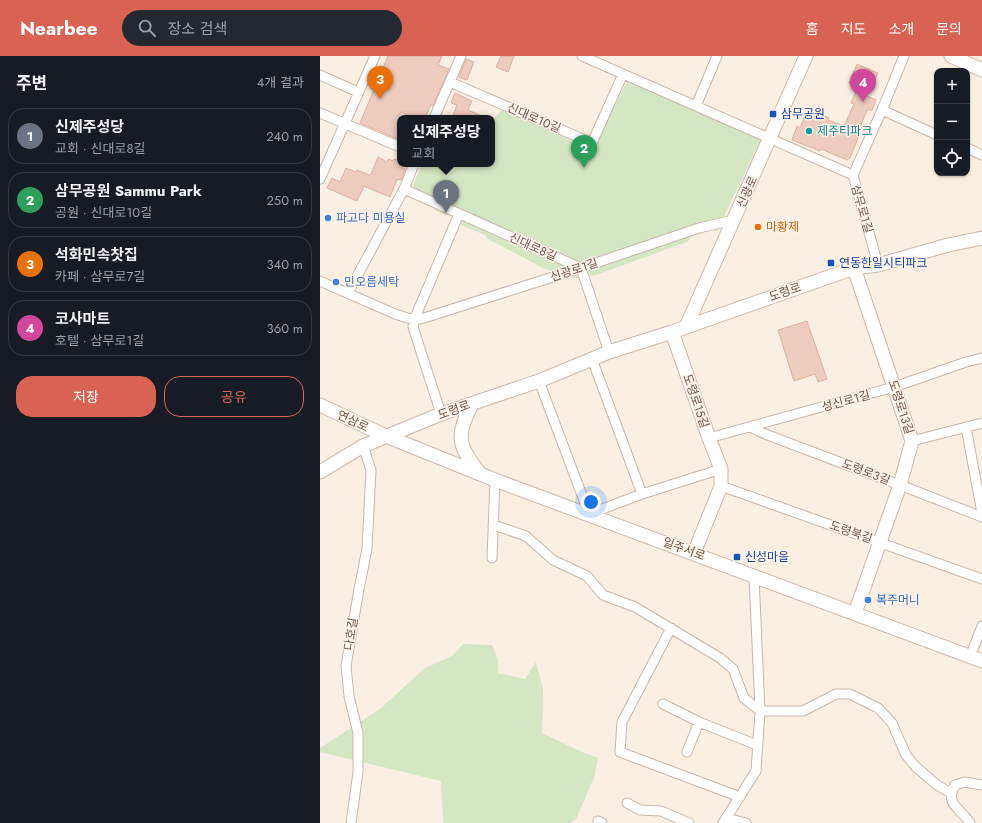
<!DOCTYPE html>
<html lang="ko">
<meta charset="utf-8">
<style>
:root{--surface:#171b24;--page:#242831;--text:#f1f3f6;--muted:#9ea1a6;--line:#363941;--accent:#d96353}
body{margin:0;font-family:Jost,"Noto Sans KR",sans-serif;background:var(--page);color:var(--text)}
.controls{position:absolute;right:12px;top:12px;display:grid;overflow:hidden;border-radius:8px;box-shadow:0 1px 3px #0004}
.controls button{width:36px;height:36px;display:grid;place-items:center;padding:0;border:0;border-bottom:1px solid var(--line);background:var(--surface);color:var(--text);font:20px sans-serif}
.you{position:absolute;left:271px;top:446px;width:14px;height:14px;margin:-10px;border:3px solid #fff;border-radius:50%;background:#1a73e8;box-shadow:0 0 0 6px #1a73e833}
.badge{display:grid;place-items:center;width:26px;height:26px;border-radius:50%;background:var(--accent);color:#fff;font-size:13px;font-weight:700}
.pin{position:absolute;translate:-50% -33px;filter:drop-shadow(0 1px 2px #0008)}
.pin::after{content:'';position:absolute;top:21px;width:14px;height:12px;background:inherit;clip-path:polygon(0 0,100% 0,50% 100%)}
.popup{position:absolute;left:77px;top:59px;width:98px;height:52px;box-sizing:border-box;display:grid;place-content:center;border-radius:8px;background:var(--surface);filter:drop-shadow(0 1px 3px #0005);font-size:13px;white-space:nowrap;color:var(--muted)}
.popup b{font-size:15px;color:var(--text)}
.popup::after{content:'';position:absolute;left:50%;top:100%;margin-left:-8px;border:8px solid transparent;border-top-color:var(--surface)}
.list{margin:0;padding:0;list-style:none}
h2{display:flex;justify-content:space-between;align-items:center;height:52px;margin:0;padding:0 16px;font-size:17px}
h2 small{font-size:13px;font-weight:400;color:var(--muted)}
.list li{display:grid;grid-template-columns:26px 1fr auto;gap:12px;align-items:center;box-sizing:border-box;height:56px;margin:0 8px 8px;padding:0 8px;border:1px solid var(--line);border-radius:16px}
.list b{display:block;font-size:15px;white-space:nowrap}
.list p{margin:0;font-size:13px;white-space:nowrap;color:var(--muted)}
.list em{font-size:13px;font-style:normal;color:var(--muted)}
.actions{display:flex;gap:8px;padding:12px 16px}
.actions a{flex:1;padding:9px 0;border:1px solid var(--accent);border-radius:16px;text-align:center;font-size:14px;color:var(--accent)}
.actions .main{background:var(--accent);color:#fff}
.icon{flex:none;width:22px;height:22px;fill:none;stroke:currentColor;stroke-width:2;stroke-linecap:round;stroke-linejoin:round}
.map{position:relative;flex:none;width:662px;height:767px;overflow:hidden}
header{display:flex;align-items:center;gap:24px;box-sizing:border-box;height:56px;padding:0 20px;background:var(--accent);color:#fff}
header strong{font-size:19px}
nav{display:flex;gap:22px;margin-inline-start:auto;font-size:14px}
.search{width:280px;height:36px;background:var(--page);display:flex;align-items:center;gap:10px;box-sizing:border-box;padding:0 14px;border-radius:22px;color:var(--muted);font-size:15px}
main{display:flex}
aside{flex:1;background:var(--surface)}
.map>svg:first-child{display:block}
</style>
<header>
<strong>Nearbee</strong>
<div class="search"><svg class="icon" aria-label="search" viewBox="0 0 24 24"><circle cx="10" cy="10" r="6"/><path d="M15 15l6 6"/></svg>장소 검색</div>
<nav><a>홈</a><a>지도</a><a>소개</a><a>문의</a></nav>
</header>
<main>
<aside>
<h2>주변<small>4개 결과</small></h2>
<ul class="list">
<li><span class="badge" style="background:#6b7280">1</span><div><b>신제주성당</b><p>교회 · 신대로8길</p></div><em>240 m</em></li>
<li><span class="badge" style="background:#2e9e5b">2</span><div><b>삼무공원 Sammu Park</b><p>공원 · 신대로10길</p></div><em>250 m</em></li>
<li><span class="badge" style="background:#e8710a">3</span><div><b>석화민속찻집</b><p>카페 · 삼무로7길</p></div><em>340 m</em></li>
<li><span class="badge" style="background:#d1479c">4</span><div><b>코사마트</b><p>호텔 · 삼무로1길</p></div><em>360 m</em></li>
</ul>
<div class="actions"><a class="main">저장</a><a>공유</a></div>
</aside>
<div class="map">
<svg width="662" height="767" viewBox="0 0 662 767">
<rect width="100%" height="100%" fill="#faefe3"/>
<path fill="#d5e6c3" d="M307,25L350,42L441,83L397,175L379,172L367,186L276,219L253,222L223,212L168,183L165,179L141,169L143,165L116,155L93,129L102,108H172V65L182,54L254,86L274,92Z
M143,588L172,589L178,604V617L205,623L216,606L223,633L222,677L262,696L278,702L275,719L256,763L250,767H123L121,725L0,696V692L60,653L105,612L132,600Z"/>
<path fill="#edcbbd" stroke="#deb19f" d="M68,0H122L118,9L129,13L113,50L111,49L105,62H94L80,56V84L40,67Z
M181,0H194L188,16L176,11Z
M146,3L154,6L147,24L139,21Z
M537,8L558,17L547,40L556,44L552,54H547L538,76L540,77L530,102L527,104L501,93L500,95L472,84L477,70L480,72L488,53L509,62L508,64L524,70L534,48L531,47L538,31L529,27Z
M135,37L152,45L148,54L166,62H132L137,49L131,47Z
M58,101L67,106L68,103L73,105L74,103L80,105V111L85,113L81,124L77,123L70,141L44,130L37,145L7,132L12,122L20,126L26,112L36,116L37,114L49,119L51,118Z
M487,265L507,323L498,326L495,318L474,325L458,274Z"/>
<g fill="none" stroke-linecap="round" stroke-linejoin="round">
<defs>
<path id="street" d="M262,0L533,119
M0,19L38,36
M130,26L272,87L303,18
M376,50L397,0
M562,54L617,79
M0,57L80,91
M114,62L141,0
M647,92L662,99
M0,123L55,0
M84,133L261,212L289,296
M558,209L533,119L562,54L584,0
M0,225L75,258L94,264L104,262L261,212L379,172L414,164
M28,237L84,133L94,108
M272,303L322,438
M219,325L269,458L322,438L401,413
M121,358L93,271L94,264L139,158
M430,371L445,378L580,429L662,461
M646,371L662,457
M389,382L574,331L646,306L662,302
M592,385L662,367
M401,430L662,523
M174,469L206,480L233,504L267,520L283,539L315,551L400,602L413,613L424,642L440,655H483L516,638H530L558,652L572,667L586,699L595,710L617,729L631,737
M172,502L175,424
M351,572L302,666L300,696L420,741
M650,601L662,570
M343,648L379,666L437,689
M367,696L379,666
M307,747L320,754L341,755L369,767
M406,762L426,767
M278,765L282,767
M31,767L38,716V677L29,640L26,610L39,533L47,493L51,414L43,390
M403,767L436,715L440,655L434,520
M650,767C641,752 624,749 635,729L645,726L662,729"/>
<path id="secondary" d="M631,0L662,14
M534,212L592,385L580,429L535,557
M366,271L486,0
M352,276L389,382L401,413V430L374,497
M152,348C136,379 137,389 159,416
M0,349L66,380L175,424L662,605
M0,416L43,390L121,358L219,325L289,296L352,276L534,212L558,209L628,189L662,182"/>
</defs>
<use href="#street" stroke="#c9b6ab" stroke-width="11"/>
<use href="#secondary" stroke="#cfb7ab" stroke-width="15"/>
<use href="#street" stroke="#fff" stroke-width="9"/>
<use href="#secondary" stroke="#fff" stroke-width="13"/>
</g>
<g fill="#1a4fb4" stroke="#fdf3e9" stroke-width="1.5">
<rect x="449" y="54" width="8" height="8" rx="2"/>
<rect x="507" y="203" width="8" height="8" rx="2"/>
<rect x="413" y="497" width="8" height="8" rx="2"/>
</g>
<circle fill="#0f9aa8" stroke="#fdf3e9" stroke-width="1.5" cx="489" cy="75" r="4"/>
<g fill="#3f7fe0" stroke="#fdf3e9" stroke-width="1.5">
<circle cx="8" cy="162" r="4"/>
<circle cx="16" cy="226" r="4"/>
<circle cx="548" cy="544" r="4"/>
</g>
<circle fill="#e8710a" stroke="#fdf3e9" stroke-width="1.5" cx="438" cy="171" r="4"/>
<g text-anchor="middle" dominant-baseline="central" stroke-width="3" stroke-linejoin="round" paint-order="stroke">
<g font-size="12" fill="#164399" stroke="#fdf3e9" text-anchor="start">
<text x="461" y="58">삼무공원</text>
<text x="519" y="207">연동한일시티파크</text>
<text x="425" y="501">신성마을</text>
</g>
<g font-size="12" fill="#6f554c" stroke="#fdf3e9">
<text transform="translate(214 62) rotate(23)">신대로10길</text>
<text transform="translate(427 136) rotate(-66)">신광로</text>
<text transform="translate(542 153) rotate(74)">삼무로1길</text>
<text transform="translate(213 191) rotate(24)">신대로8길</text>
<text transform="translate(254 214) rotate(-18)">신광로1길</text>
<text transform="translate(465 236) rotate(-19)">도령로</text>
<text transform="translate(376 345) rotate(71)">도령로15길</text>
<text transform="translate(526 345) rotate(-15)">성신로1길</text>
<text transform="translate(581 351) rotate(72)">도령로13길</text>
<text transform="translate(134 354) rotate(-20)">도령로</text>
<text transform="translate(33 365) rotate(25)">연삼로</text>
<text transform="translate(546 416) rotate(21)">도령로3길</text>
<text transform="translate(531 476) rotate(19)">도령북길</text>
<text transform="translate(364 493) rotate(20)">일주서로</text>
<text transform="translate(31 578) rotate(-81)">다호길</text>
</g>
<g font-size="12" fill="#0d838f" stroke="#fdf3e9" text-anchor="start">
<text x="497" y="75">제주티파크</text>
</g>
<g font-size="12" fill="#366cbe" stroke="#fdf3e9" text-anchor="start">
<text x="16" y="162">파고다 미용실</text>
<text x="24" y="226">민오름세탁</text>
<text x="556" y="544">복주머니</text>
</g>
<g font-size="12" fill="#c56008" stroke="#fdf3e9" text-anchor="start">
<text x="446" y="171">마황제</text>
</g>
</g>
</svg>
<div class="controls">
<button>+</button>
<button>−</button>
<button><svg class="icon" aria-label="locate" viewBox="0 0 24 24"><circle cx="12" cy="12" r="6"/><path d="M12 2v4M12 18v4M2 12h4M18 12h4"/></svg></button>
</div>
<div class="you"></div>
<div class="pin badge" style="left:126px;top:157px;background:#6b7280">1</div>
<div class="popup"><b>신제주성당</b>교회</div>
<div class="pin badge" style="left:264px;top:112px;background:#2e9e5b">2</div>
<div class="pin badge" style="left:60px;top:43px;background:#e8710a">3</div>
<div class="pin badge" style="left:543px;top:46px;background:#d1479c">4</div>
</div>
</main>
